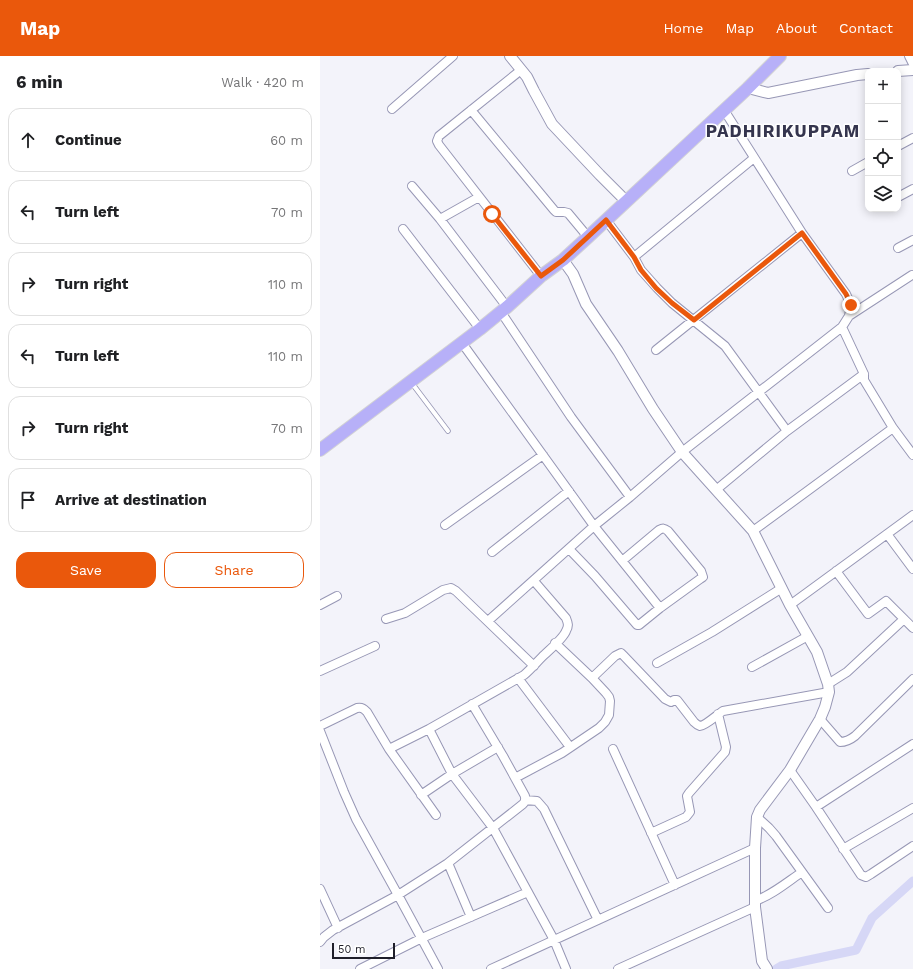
<!DOCTYPE html>
<meta charset="utf-8">
<style>
:root{--surface:#fff;--page:#f6f6f6;--text:#202124;--muted:#757577;--line:#e0e0e0;--accent:#ea580c}
body{margin:0;font-family:"Work Sans",sans-serif;background:var(--page);color:var(--text)}
.controls{position:absolute;right:12px;top:12px;display:grid;overflow:hidden;border-radius:8px;box-shadow:0 2px 10px #0003}
.controls button{width:36px;height:36px;display:grid;place-items:center;padding:0;border:0;border-bottom:1px solid var(--line);background:var(--surface);color:var(--text);font:20px sans-serif}
.scale{position:absolute;left:12px;bottom:10px;width:63px;box-sizing:border-box;padding-left:4px;border:2px solid #1e1e29;border-top:0;font-size:11px;line-height:14px;white-space:nowrap;color:#1e1e29;-webkit-text-stroke:3px #fff;paint-order:stroke}
.stop{position:absolute;width:12px;height:12px;margin:-9px;border:3px solid #ea580c;border-radius:50%;background:#fff}
.stop.end{background:#ea580c;border-color:#fff;box-shadow:0 1px 4px #0008}
.list{margin:0;padding:0;list-style:none}
h2{display:flex;justify-content:space-between;align-items:center;height:52px;margin:0;padding:0 16px;font-size:17px}
h2 small{font-size:13px;font-weight:400;color:var(--muted)}
.list li{display:grid;grid-template-columns:26px 1fr auto;gap:12px;align-items:center;box-sizing:border-box;height:64px;margin:0 8px 8px;padding:0 8px;border:1px solid var(--line);border-radius:12px}
.list b{display:block;font-size:15px;white-space:nowrap}
.list em{font-size:13px;font-style:normal;color:var(--muted)}
.actions{display:flex;gap:8px;padding:12px 16px}
.actions a{flex:1;padding:9px 0;border:1px solid var(--accent);border-radius:12px;text-align:center;font-size:14px;color:var(--accent)}
.actions .main{background:var(--accent);color:#fff}
.icon{flex:none;width:22px;height:22px;fill:none;stroke:currentColor;stroke-width:2;stroke-linecap:round;stroke-linejoin:round}
.map{position:relative;flex:none;width:593px;height:913px;overflow:hidden}
header{display:flex;align-items:center;gap:24px;box-sizing:border-box;height:56px;padding:0 20px;background:var(--accent);color:#fff}
header strong{font-size:19px}
nav{display:flex;gap:22px;margin-inline-start:auto;font-size:14px}
main{display:flex}
aside{flex:1;background:var(--surface)}
.map>svg:first-child{display:block}
</style>
<header>
<strong>Map</strong>
<nav><a>Home</a><a>Map</a><a>About</a><a>Contact</a></nav>
</header>
<main>
<aside>
<h2>6 min<small>Walk · 420 m</small></h2>
<ul class="list">
<li><svg class="icon" aria-label="ahead" viewBox="0 0 24 24"><path d="M12 20V5M6 11l6-6 6 6"/></svg><div><b>Continue</b></div><em>60 m</em></li>
<li><svg class="icon" aria-label="left" viewBox="0 0 24 24"><path d="M17 20v-9H6M10 6l-5 5 5 5"/></svg><div><b>Turn left</b></div><em>70 m</em></li>
<li><svg class="icon" aria-label="right" viewBox="0 0 24 24"><path d="M7 20v-9h11M14 6l5 5-5 5"/></svg><div><b>Turn right</b></div><em>110 m</em></li>
<li><svg class="icon" aria-label="left" viewBox="0 0 24 24"><path d="M17 20v-9H6M10 6l-5 5 5 5"/></svg><div><b>Turn left</b></div><em>110 m</em></li>
<li><svg class="icon" aria-label="right" viewBox="0 0 24 24"><path d="M7 20v-9h11M14 6l5 5-5 5"/></svg><div><b>Turn right</b></div><em>70 m</em></li>
<li><svg class="icon" aria-label="arrive" viewBox="0 0 24 24"><path d="M6 21V4h12l-3 4 3 4H6"/></svg><div><b>Arrive at destination</b></div></li>
</ul>
<div class="actions"><a class="main">Save</a><a>Share</a></div>
</aside>
<div class="map">
<svg width="593" height="913" viewBox="0 0 593 913">
<rect width="100%" height="100%" fill="#f3f3fa"/>
<g fill="none" stroke-linecap="round" stroke-linejoin="round">
<path stroke="#d6d7f6" stroke-width="9" d="M456,913L461,910L536,894L552,862L593,825"/>
<defs>
<path id="service" d="M91,326L128,375"/>
<path id="minor" d="M589,0L593,8
M201,14L119,80L117,85L119,89L221,220
M72,53L133,0
M151,54L234,154L236,156H244L248,157L268,181
M404,54L482,177L526,238L531,249L529,260L522,271L544,318V324L573,372L593,399
M578,90L593,82
M532,115L548,106
M92,130L120,163L187,251
M578,141L593,133
M120,163L159,141
M286,164L314,201L321,214L337,232L352,247L405,290L467,375
M83,173L160,273
M578,192L593,184
M314,201L434,102
M181,256L251,361L310,441
M529,260L592,219
M142,287L274,470L340,552
M336,294L482,177
M396,434L467,375L544,318
M125,469L223,399
M433,475L573,372
M567,478L593,513
M249,493L275,520L317,569H319L340,552L380,523L383,521L381,515L348,475C344,472 343,472 339,474L302,505
M172,496L249,435
M516,515L548,558L566,545L593,572
M0,549L17,540
M470,549L593,459
M66,563L85,557L123,534L131,532L136,535L214,610
M168,565L274,470L310,441L362,396L522,271
M337,607L392,576L462,532
M432,611L488,580
M0,615L55,590
M198,622L250,691
M272,622L295,600L301,597L303,599L345,643L351,646L354,644H357L374,666C376,668 377,669 380,670C385,670 398,658 403,655L509,636
M508,628L527,616L584,563
M500,663L520,686C526,686 530,684 535,680L593,623
M0,670L37,652C42,651 44,653 47,656L69,693L116,759
M109,673L132,718L173,772L234,884L246,913
M0,675L24,736L36,763L78,839L13,874L4,881L0,886
M69,693L109,673L204,619C211,613 216,607 222,601C229,594 243,583 246,575C249,570 248,567 246,562L214,525
M293,693L355,829
M470,714L496,751L541,819L546,821L551,818L593,790
M195,722L242,697L279,672L285,666L289,659L290,645L289,641L286,637L272,622L235,587
M101,739L132,718L178,691
M205,744L217,745L224,753L278,864
M496,751L593,688
M437,761L449,772L456,780L508,852
M331,777L366,761L370,756L367,740L369,737L405,696L406,691L398,658
M523,793L593,752
M128,807L151,861
M0,833L18,872
M435,845C452,839 466,827 482,816
M40,913L102,882L208,836
M118,913L78,839L128,807L203,748C206,745 205,744 205,740L183,700L152,648
M171,913L435,792
M298,913L435,851"/>
<path id="tertiary" d="M190,0L207,21L214,35L232,68L280,119L306,145
M578,15L593,14
M428,32L448,37L537,19L548,18
M243,204L253,218L266,248L298,295L333,353L362,396L433,475L470,549L497,596L508,628L509,636L505,651L500,663L470,714L440,754L437,761L435,792V851L442,905L447,913"/>
<path id="primary" d="M0,394L160,273L187,251L221,220L243,204L268,181L428,32L460,0"/>
</defs>
<use href="#service" stroke="#9797b5" stroke-width="5.5"/>
<use href="#minor" stroke="#9797b5" stroke-width="10"/>
<use href="#tertiary" stroke="#9797b5" stroke-width="12"/>
<use href="#primary" stroke="#d2d2d4" stroke-width="14"/>
<use href="#service" stroke="#fff" stroke-width="4"/>
<use href="#minor" stroke="#fff" stroke-width="8"/>
<use href="#tertiary" stroke="#fff" stroke-width="10"/>
<use href="#primary" stroke="#b7b0f8" stroke-width="12"/>
</g>
<g fill="none" stroke-linecap="round" stroke-linejoin="round">
<path stroke="#ea580c" stroke-width="5" d="M172,158L221,220L243,204L286,164L314,201L321,214L336,232L352,247L374,264L482,177L526,238L531,249"/>
</g>
<g text-anchor="middle" dominant-baseline="central" stroke-width="3" stroke-linejoin="round" paint-order="stroke">
<g font-size="17" font-weight="bold" letter-spacing="1" fill="#35354e" stroke="#fff">
<text x="463" y="75">PADHIRIKUPPAM</text>
</g>
</g>
</svg>
<div class="controls">
<button>+</button>
<button>−</button>
<button><svg class="icon" aria-label="locate" viewBox="0 0 24 24"><circle cx="12" cy="12" r="6"/><path d="M12 2v4M12 18v4M2 12h4M18 12h4"/></svg></button>
<button><svg class="icon" aria-label="layers" viewBox="0 0 24 24"><path d="M12 4l9 5-9 5-9-5zM3 14l9 5 9-5"/></svg></button>
</div>
<div class="scale">50 m</div>
<div class="stop" style="left:172px;top:158px"></div>
<div class="stop end" style="left:531px;top:249px"></div>
</div>
</main>
